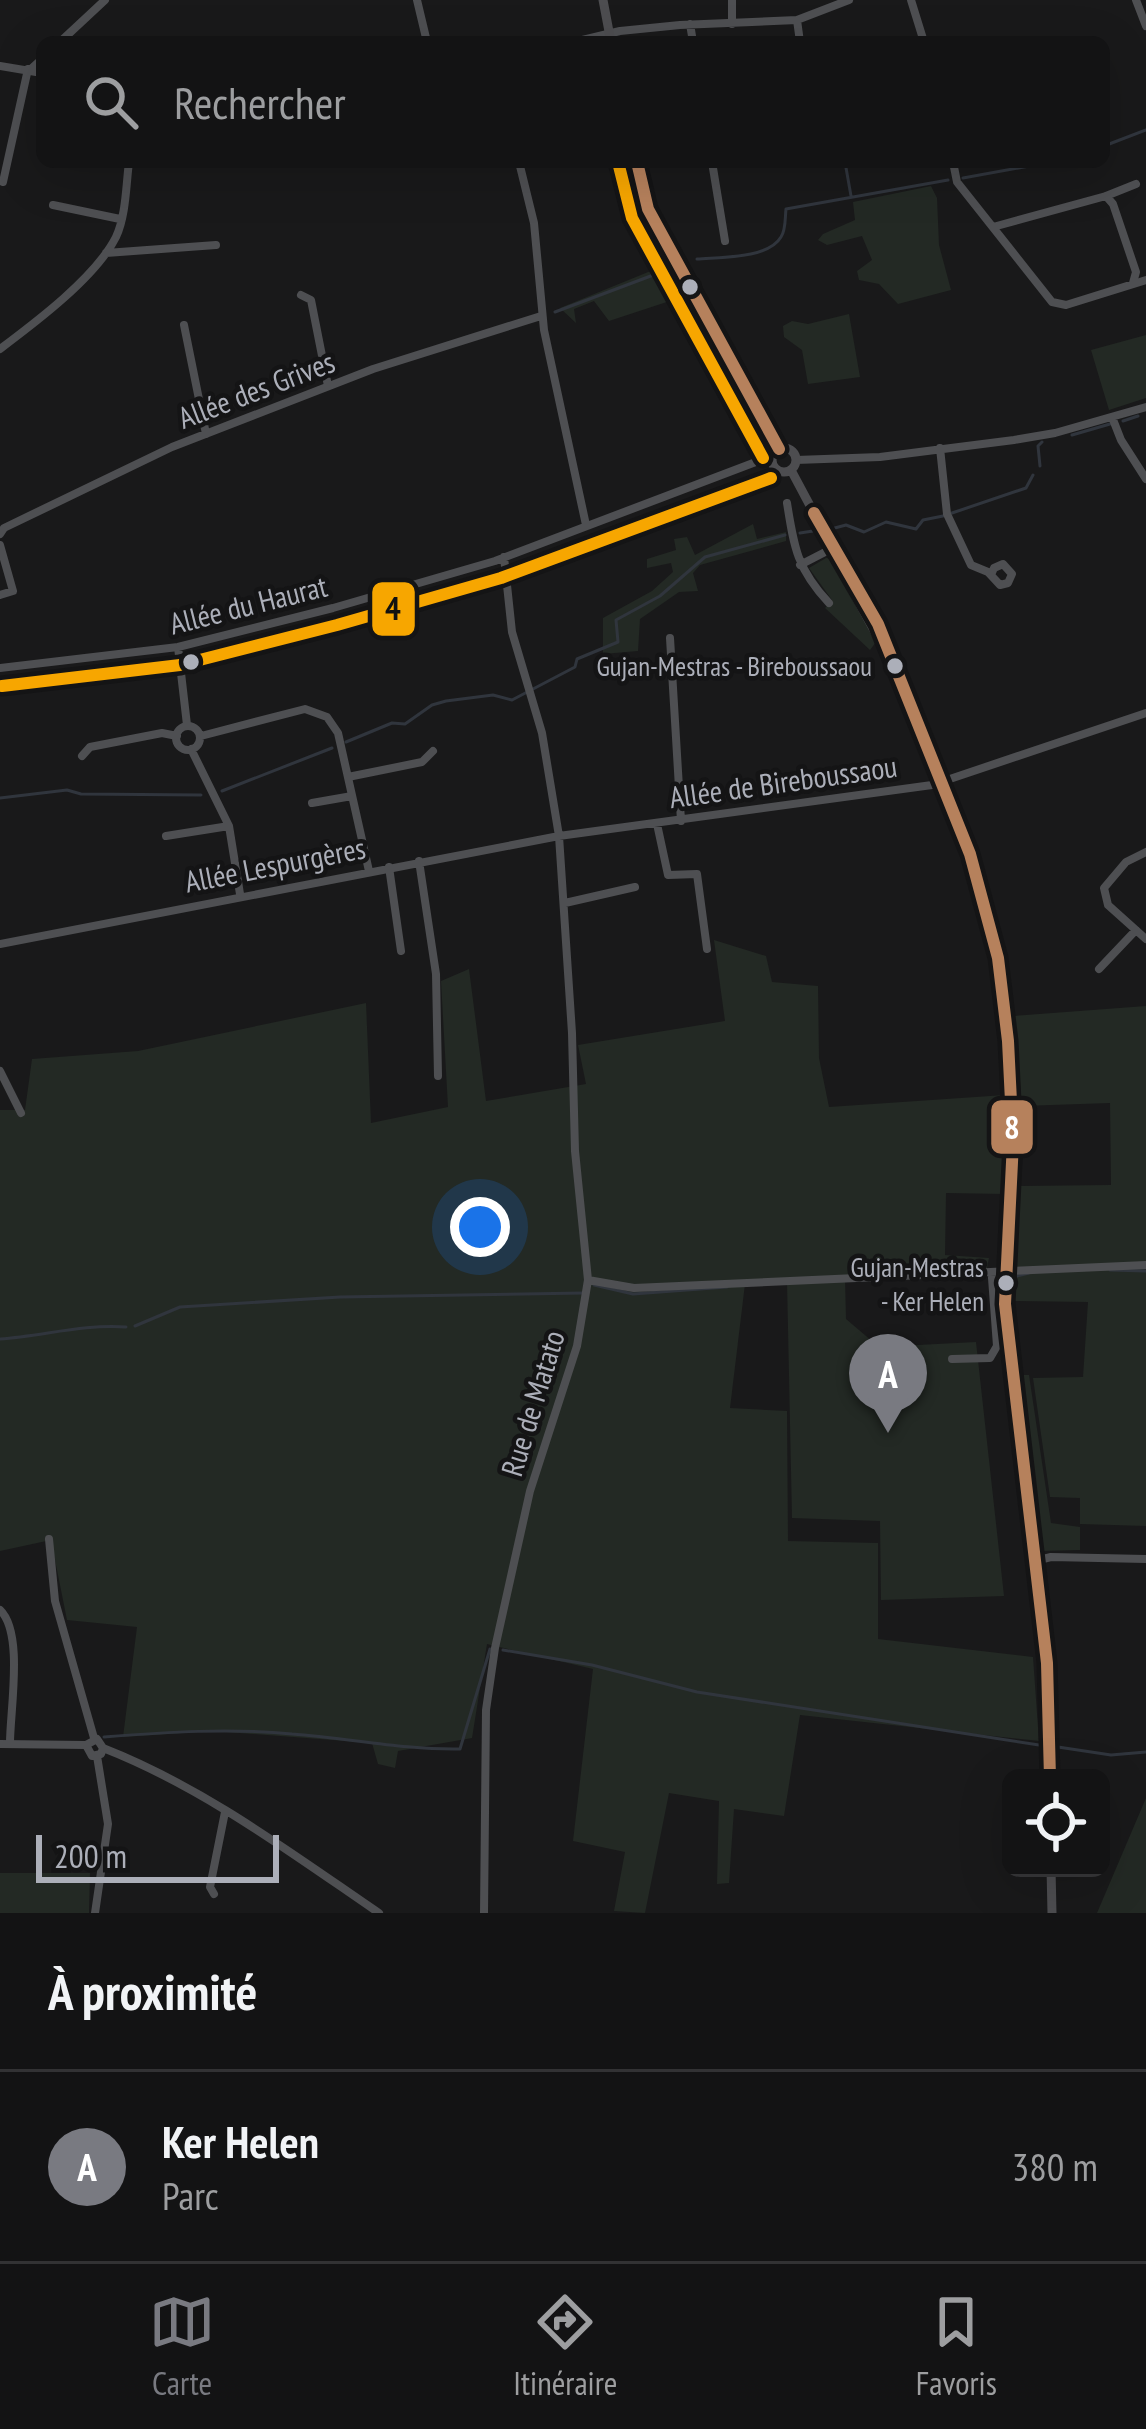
<!DOCTYPE html>
<html lang="fr">
<meta charset="utf-8">
<style>
:root{--surface:#131314;--page:#202022;--text:#f1f3f6;--muted:#9d9ea0;--line:#323234;--accent:#797a81}
body{margin:0;font-family:"PT Sans Narrow",sans-serif;background:var(--page);color:var(--text)}
.controls{position:absolute;right:36px;bottom:36px;display:grid;overflow:hidden;border-radius:18px;box-shadow:0 12px 48px #0002}
.controls button{width:108px;height:108px;display:grid;place-items:center;padding:0;border:0;border-bottom:3px solid var(--line);background:var(--surface);color:var(--text);font:60px sans-serif}
.scale{position:absolute;left:36px;bottom:30px;width:243px;box-sizing:border-box;padding-left:12px;border:6px solid #acafb9;border-top:0;font-size:33px;line-height:42px;white-space:nowrap;color:#acafb9;-webkit-text-stroke:9px #141415;paint-order:stroke}
.you{position:absolute;left:480px;top:1227px;width:42px;height:42px;margin:-30px;border:9px solid #fff;border-radius:50%;background:#1a73e8;box-shadow:0 0 0 18px #1a73e833}
.badge{display:grid;place-items:center;width:78px;height:78px;border-radius:50%;background:var(--accent);color:#fff;font-size:39px;font-weight:700}
.pin{position:absolute;translate:-50% -99px;filter:drop-shadow(0 3px 6px #0008)}
.pin::after{content:'';position:absolute;top:63px;width:42px;height:36px;background:inherit;clip-path:polygon(0 0,100% 0,50% 100%)}
.list{margin:0;padding:0;list-style:none}
h2{display:flex;justify-content:space-between;align-items:center;height:156px;margin:0;padding:0 48px;font-size:51px}
h2 small{font-size:39px;font-weight:400;color:var(--muted)}
.list li{display:grid;grid-template-columns:78px 1fr auto;gap:36px;align-items:center;box-sizing:border-box;height:192px;padding:0 48px;border-top:3px solid var(--line)}
.list b{display:block;font-size:45px;white-space:nowrap}
.list p{margin:0;font-size:39px;white-space:nowrap;color:var(--muted)}
.list em{font-size:39px;font-style:normal;color:var(--muted)}
.icon{flex:none;width:66px;height:66px;fill:none;stroke:currentColor;stroke-width:2;stroke-linecap:round;stroke-linejoin:round}
.map{position:relative;flex:none;width:1146px;height:1913px;overflow:hidden}
.search{position:absolute;background:var(--surface);box-shadow:0 12px 48px #0002;left:36px;right:36px;top:36px;height:132px;display:flex;align-items:center;gap:30px;box-sizing:border-box;padding:0 42px;border-radius:18px;color:var(--muted);font-size:45px}
.sheet{height:348px;background:var(--surface)}
nav{display:flex;justify-content:space-around;align-items:center;box-sizing:border-box;height:168px;border-top:3px solid var(--line);background:var(--surface);font-size:33px;color:var(--muted)}
nav a{display:grid;justify-items:center;gap:6px}
nav .on{color:var(--accent)}
.map>svg:first-child{display:block}
</style>
<div class="map">
<svg width="1146" height="1913" viewBox="0 0 1146 1913">
<rect width="100%" height="100%" fill="#19191a"/>
<path fill="#232924" d="M931,186L937,198L939,245L951,290L898,304L879,284L859,280L857,271L872,260L862,236L827,245L818,240L823,234L855,220L853,202Z
M665,261H668L688,295L609,321L594,301L574,309L576,323L560,308L658,268Z
M849,314L860,377L808,384L802,350L784,337L783,326L792,321L808,324Z
M1146,335V398L1109,410L1091,350Z
M753,524L757,539L786,532V541L700,565L693,573L698,591L679,592L640,619L638,651L603,654V618L652,591L673,572L671,563L647,568V559L676,550L674,539L687,537L695,555Z
M826,558L832,559L876,642L870,650L825,608L832,600L809,568Z
M714,940L766,956L772,982L818,986L819,1058L829,1107L1005,1095V1194L946,1193L945,1255L989,1258L987,1268L845,1278L846,1319L879,1347L976,1342L1004,1596L881,1600L880,1521L792,1518L787,1281L745,1284L730,1408L787,1411L788,1541L878,1543V1639L1033,1657L1039,1741L800,1715L784,1816L734,1809L729,1883L717,1884L719,1801L669,1793L645,1913L614,1911L625,1852L573,1841L593,1669L487,1644L472,1738L398,1751L395,1768L378,1764L372,1743L213,1731L123,1737L137,1627L67,1620L51,1540L0,1551V1110H25L32,1059L138,1051L366,1003L371,1123L448,1107L441,981L469,969L486,1101L586,1084L578,1045L725,1021Z
M1146,1006V1526L1080,1524V1498L1050,1497L1033,1378L1083,1377L1088,1302L1014,1301L1020,1186L1111,1185L1110,1103L1022,1106L1014,1016Z
M1019,1375H1029L1051,1523L1080,1527V1550L1040,1551Z
M1146,1798V1913H1097Z
M0,1873H90L89,1913H0Z"/>
<g fill="none" stroke-linecap="round" stroke-linejoin="round">
<path stroke="#30353d" stroke-width="3" d="M1104,146L1146,130
M845,162L851,196
M963,178L1051,162
M697,259C719,257 768,259 781,237C786,230 785,217 786,209L948,180
M555,312L672,268
M1123,421L1138,416
M1072,435L1110,424
M1040,466L1038,446L1042,442
M952,513L1026,488L1033,475
M831,529L846,525L864,532L886,522L916,529L923,520L943,516
M800,533L813,531
M346,742L392,723L405,724L432,705L446,701L493,695L512,700L575,667L577,659L618,642L616,620L660,596L705,557L785,535
M222,791L332,748
M0,798L67,790L81,794L201,795
M1110,1270L1146,1271
M1013,1277L1029,1273
M594,1285L633,1294L727,1287
M135,1326L180,1307L340,1297L584,1293
M0,1339C43,1336 83,1324 126,1327
M503,1650L592,1665L697,1692L1039,1745
M104,1737C167,1732 229,1728 292,1734C349,1738 403,1750 460,1749L490,1649
M1058,1747L1111,1755L1146,1752"/>
<path stroke="#4e4f52" stroke-width="8" d="M417,0L427,42
M911,0L924,42
M1136,0L1146,26
M797,20L800,42
M690,24L693,42
M732,24V0
M60,42L105,0
M574,42L620,31L680,25L797,20L849,0
M0,66L42,73
M31,69L42,59
M519,162L534,223L544,330L586,525
M712,162L725,241
M953,162L957,182L1052,302L1066,305L1146,280
M3,182L28,69
M1106,196L1113,204L1136,272L1133,283
M53,205L120,219
M993,227L1106,196L1136,184
M106,253L216,245
M301,295L311,300L328,386
M184,325L206,434
M0,349C36,322 96,277 116,237C126,216 126,185 129,162
M1112,417L1121,440L1146,479
M940,448L947,514L971,565L988,572L1000,585L1008,583L1012,574L1003,564L994,568L991,575
M796,460L880,457L1014,440L1055,433L1146,407
M787,503C794,547 797,569 829,603
M0,534L4,528L172,447L373,369L541,316
M0,545L13,591L0,595
M800,565L829,550
M670,638L681,821
M178,647L187,725
M0,668L178,647L333,608L495,561L761,460H771
M176 738a12 12 0 1 1 24 0a12 12 0 1 1-24 0Z
M201,736L305,709L327,717L338,733L369,871
M191,749L229,826L240,894
M82,756L90,747L162,733L177,736
M348,777L422,762L433,751
M312,803L352,796
M657,824L668,875L697,874L707,949
M166,836L229,826
M1146,852L1126,862L1104,888L1108,905L1146,939
M419,861L436,974L438,1076
M389,867L401,951
M565,903L635,887
M0,944L559,836L932,785L1146,713
M1099,969L1136,930
M0,1071L21,1113
M588,1280L634,1288L1146,1265
M952,1359L990,1358L997,1346L992,1278
M49,1539L55,1601L94,1738
M1035,1561L1051,1557L1146,1559
M0,1610C24,1633 10,1710 10,1743
M0,1744L86,1745
M103,1748L101,1754L92,1756L86,1745L97,1739L103,1748C203,1787 291,1853 379,1913
M214,1894L210,1887L225,1812
M95,1913L108,1824L97,1756
M484,1913L486,1710L495,1648L530,1491L577,1346L588,1280L575,1151L572,1033L559,836L542,733L512,632L504,557"/>
<path stroke="#4d4d50" stroke-width="9" d="M603,0L611,42
M637,162L648,209L779,449
M772 460a12 12 0 1 1 24 0a12 12 0 1 1-24 0Z
M791,470L815,515
M814,513L878,624L970,854L998,958L1008,1041L1013,1142L1005,1304L1047,1663L1050,1778
M820,531L881,643
M1051,1868L1052,1913"/>
<defs>
<path id="bus-1" d="M637,162L648,209L779,449
M814,513L878,624L970,854L998,958L1008,1041L1013,1142L1005,1304L1047,1663L1050,1778"/>
<path id="bus-2" d="M619,166L632,218L763,458
M2,686L180,665L337,625L501,578L771,478"/>
</defs>
<use href="#bus-1" stroke="#141415" stroke-width="21"/>
<use href="#bus-2" stroke="#141415" stroke-width="21"/>
<use href="#bus-1" stroke="#b6815c" stroke-width="12"/>
<use href="#bus-2" stroke="#f7a600" stroke-width="12"/>
</g>
<g fill="#acafb9" stroke="#141415" stroke-width="4.5">
<circle cx="690" cy="287" r="10"/>
<circle cx="191" cy="662" r="10"/>
<circle cx="895" cy="666" r="10"/>
<circle cx="1006" cy="1283" r="10"/>
</g>
<g text-anchor="middle" dominant-baseline="central" stroke-width="9" stroke-linejoin="round" paint-order="stroke">
<g font-size="27" fill="#acafb9" stroke="#141415" text-anchor="end">
<text x="872" y="666">Gujan-Mestras - Bireboussaou</text>
<text x="984" y="1267">Gujan-Mestras<tspan x="984" dy="34">- Ker Helen</tspan></text>
</g>
<g font-size="30" fill="#acafb9" stroke="#141415">
<text transform="translate(256 389) rotate(-21)">Allée des Grives</text>
<text transform="translate(248 604) rotate(-14)">Allée du Haurat</text>
<text transform="translate(783 781) rotate(-8)">Allée de Bireboussaou</text>
<text transform="translate(275 864) rotate(-11)">Allée Lespurgères</text>
<text transform="translate(532 1403) rotate(-73)">Rue de Matato</text>
</g>
</g>
<g stroke="#141415" stroke-width="4.5">
<rect x="370" y="580" width="47" height="58" rx="12" fill="#f7a600"/>
<rect x="989" y="1098" width="46" height="58" rx="12" fill="#b6815c"/>
</g>
<g font-size="33" text-anchor="middle" font-weight="bold" fill="#fff">
<text x="1012" y="1139">8</text>
</g>
<g font-size="33" text-anchor="middle" font-weight="bold" fill="#111">
<text x="393" y="620">4</text>
</g>
</svg>
<div class="controls">
<button><svg class="icon" aria-label="locate" viewBox="0 0 24 24"><circle cx="12" cy="12" r="6"/><path d="M12 2v4M12 18v4M2 12h4M18 12h4"/></svg></button>
</div>
<div class="scale">200 m</div>
<div class="you"></div>
<div class="pin badge" style="left:888px;top:1433px">A</div>
<div class="search"><svg class="icon" aria-label="search" viewBox="0 0 24 24"><circle cx="10" cy="10" r="6"/><path d="M15 15l6 6"/></svg>Rechercher</div>
</div>
<section class="sheet">
<h2>À proximité<small></small></h2>
<ul class="list">
<li><span class="badge">A</span><div><b>Ker Helen</b><p>Parc</p></div><em>380 m</em></li>
</ul>
</section>
<nav>
<a class="on"><svg class="icon" aria-label="map" viewBox="0 0 24 24"><path d="M3 6l6-2 6 2 6-2v14l-6 2-6-2-6 2zM9 4v14M15 6v14"/></svg>Carte</a>
<a><svg class="icon" aria-label="directions" viewBox="0 0 24 24"><path d="M12 3l9 9-9 9-9-9zM9 14v-3h6M13 9l2 2-2 2"/></svg>Itinéraire</a>
<a><svg class="icon" aria-label="saved" viewBox="0 0 24 24"><path d="M7 4h10v16l-5-4-5 4z"/></svg>Favoris</a>
</nav>
